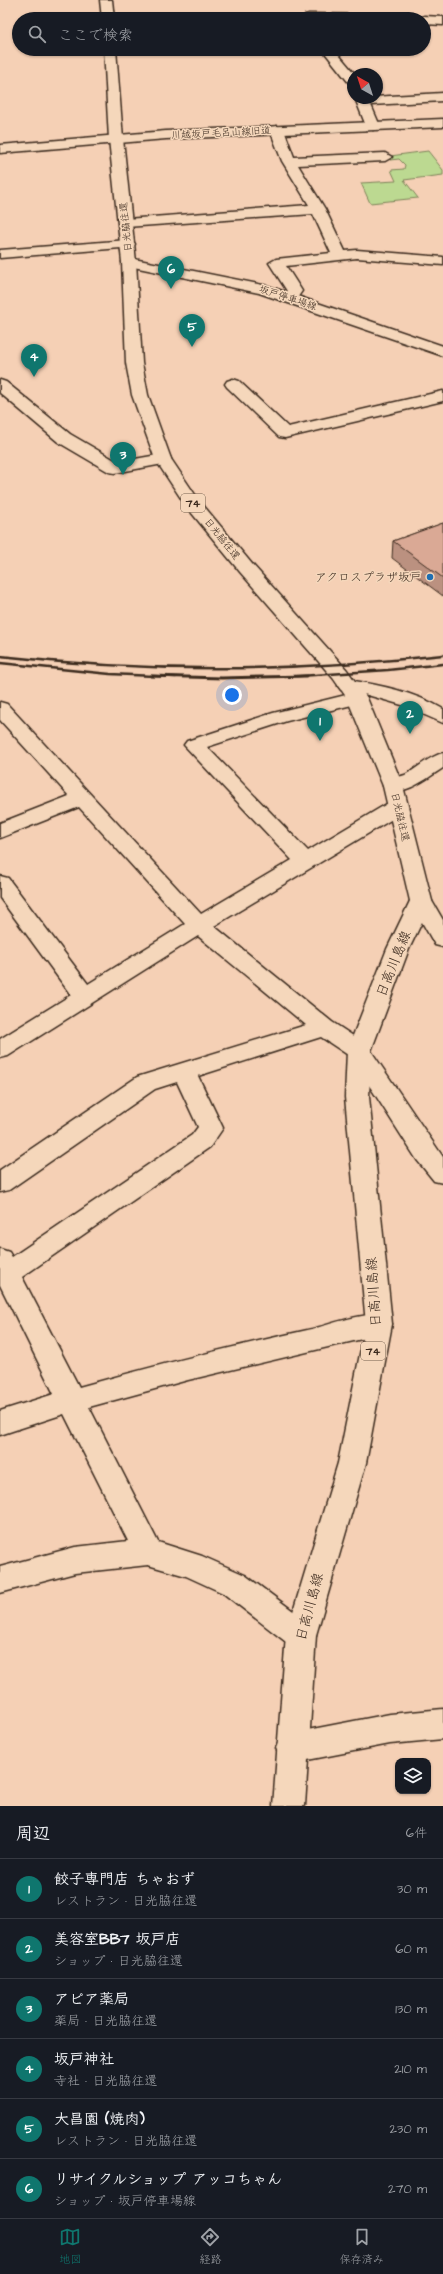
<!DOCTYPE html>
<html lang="ja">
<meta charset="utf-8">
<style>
:root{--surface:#171b24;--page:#242831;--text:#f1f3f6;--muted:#9ea1a6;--line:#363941;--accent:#0f766e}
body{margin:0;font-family:"Architects Daughter","Klee One",sans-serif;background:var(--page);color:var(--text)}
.controls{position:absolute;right:12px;bottom:12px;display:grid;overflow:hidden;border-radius:8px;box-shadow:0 1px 3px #0004}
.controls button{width:36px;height:36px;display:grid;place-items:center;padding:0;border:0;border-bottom:1px solid var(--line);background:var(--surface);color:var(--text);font:20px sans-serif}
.compass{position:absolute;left:347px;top:68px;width:36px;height:36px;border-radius:50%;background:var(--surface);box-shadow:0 1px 3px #0004;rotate:321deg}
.you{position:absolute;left:232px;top:695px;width:14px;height:14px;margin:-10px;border:3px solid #fff;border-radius:50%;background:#1a73e8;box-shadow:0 0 0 6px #1a73e833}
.badge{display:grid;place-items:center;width:26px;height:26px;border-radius:50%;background:var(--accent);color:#fff;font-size:13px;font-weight:700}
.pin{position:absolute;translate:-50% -33px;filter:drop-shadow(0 1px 2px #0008)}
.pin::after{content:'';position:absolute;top:21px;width:14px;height:12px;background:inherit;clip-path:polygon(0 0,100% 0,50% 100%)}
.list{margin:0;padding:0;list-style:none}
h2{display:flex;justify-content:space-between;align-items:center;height:52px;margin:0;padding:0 16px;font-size:17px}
h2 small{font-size:13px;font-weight:400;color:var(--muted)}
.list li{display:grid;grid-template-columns:26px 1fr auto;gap:12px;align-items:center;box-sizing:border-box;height:60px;padding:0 16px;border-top:1px solid var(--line)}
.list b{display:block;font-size:15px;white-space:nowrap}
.list p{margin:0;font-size:13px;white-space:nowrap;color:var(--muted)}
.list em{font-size:13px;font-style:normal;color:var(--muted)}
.icon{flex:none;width:22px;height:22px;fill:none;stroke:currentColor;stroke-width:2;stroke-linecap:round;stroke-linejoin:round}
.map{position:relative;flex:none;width:443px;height:1806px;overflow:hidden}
.search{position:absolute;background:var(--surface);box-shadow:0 1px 3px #0004;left:12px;right:12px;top:12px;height:44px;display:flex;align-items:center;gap:10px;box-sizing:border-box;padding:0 14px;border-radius:22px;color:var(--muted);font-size:15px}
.sheet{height:412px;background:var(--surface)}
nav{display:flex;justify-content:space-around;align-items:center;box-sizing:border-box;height:56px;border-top:1px solid var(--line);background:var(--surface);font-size:11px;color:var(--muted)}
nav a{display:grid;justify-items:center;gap:2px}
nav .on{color:var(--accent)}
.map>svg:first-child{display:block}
</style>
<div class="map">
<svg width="443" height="1806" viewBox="0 0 443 1806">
<rect width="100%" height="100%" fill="#f5d0b5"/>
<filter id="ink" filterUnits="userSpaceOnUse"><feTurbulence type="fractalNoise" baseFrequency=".025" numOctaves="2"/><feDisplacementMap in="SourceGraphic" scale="8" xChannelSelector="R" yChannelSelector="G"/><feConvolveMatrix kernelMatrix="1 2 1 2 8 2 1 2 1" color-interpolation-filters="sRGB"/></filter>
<g filter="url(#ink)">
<path fill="#bcd991" stroke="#7c8258" d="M428,151L443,170V175L404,180L418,198L370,203L361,183L396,181L391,170L404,169L405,165L399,159L390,160V156Z"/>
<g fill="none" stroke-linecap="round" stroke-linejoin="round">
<defs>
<path id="street" d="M309,14L398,15L404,19H304L305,15Z
M424,16L443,17V25L424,24V19H419Z
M322,49H334L355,74H353V84L349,83Z
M443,93V101L371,105L380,126L373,130L366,126L355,98Z
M277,126L284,130L294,157L385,153L392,157L385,161L298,165L325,209L345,251L357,250L443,257V265L357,258L286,266L302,291L295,301H285L282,298L287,291L269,263L276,259L331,253L313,214L126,227L119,223L126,219L309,205L282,161L270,130Z
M128,240L133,241L135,244L133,247L0,258V250Z
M233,379L239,381L288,427L443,391V401L285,438L279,437L227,387L225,384L227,381Z
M0,380L6,382L70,434L118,462L163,454L169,455L171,459L169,463L163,464L115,473L109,472L58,442L0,393Z
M348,680C381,685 414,692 443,709V723L402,705L364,694L367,698L364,702L287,721L207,747L308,851L390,802L397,800L404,802L407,807L404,812L214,926L332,1022L367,1045L443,1157V1183L434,1181L417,1160L351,1057L321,1037L198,1076L223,1128L210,1147L22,1277L79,1387C156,1365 234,1346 312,1329C332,1324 369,1310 388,1316L392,1324L388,1332L379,1335L188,1380L89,1407L158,1542L202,1556L245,1575L312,1625L316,1635L312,1645L301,1649L290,1645L223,1593L186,1576L148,1565L75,1573L0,1593V1567L75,1547L128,1541L64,1414L0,1435V1411L54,1394L0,1285V1249L9,1252L12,1257L192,1135L198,1127L177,1082L155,1089L9,1190L0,1192V1170L137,1077L306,1025L198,936L8,1056L0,1058V1039L71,995L0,898V876L8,878L88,984L185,924L79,807L0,838V823L69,796L0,720V702L7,704L201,914L292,860L184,745L187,741L273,713L354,693L341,690L338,686L341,682Z
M443,753V768C427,778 406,796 386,790L383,786C388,778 397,778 405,775C418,768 428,757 443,753Z
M443,1709V1739L390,1744L292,1763L281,1759L276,1748L281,1737L292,1733L390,1714Z"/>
<path id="secondary" d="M443,119V127L166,139L0,153V145L166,131Z
M129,258L268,286L443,346V356L259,293L124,265L122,262L124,259Z
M421,894L429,896L443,920V947L435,945L410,901L413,896Z"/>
<path id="primary" d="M100,0H112L114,19H102Z
M104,49H116L123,139L136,262L142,363L148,395L171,459L198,499L252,564L347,670L367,698L403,786L432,901L409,949L371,1051L369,1097L392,1324L366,1463L316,1635L305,1806H273L286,1635L338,1463L366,1324L345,1097L347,1051L387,949L410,901L383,786L347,698L333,678L240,572L186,506L155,459L132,395L126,363L122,262L109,139Z"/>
</defs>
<use href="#street" stroke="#3b2a1e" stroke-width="3"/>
<use href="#secondary" stroke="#3b2a1e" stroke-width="3"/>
<use href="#primary" stroke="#3b2a1e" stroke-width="3"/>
<use href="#street" fill="#f5d7bb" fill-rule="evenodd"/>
<use href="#secondary" fill="#f5d7bb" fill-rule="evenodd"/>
<use href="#primary" fill="#f5d7bb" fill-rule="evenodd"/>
<path stroke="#3b2a1e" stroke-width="2.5" d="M0,656C151,673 292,672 443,655
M0,663L110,674L176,677
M285,677L388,670L443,664"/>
<path stroke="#3b2a1e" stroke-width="3" d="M151,676L222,678L307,676"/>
</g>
<path fill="#bb9180" stroke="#3b2a1e" d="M443,523V596L392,558L393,541Z"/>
<path fill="#daa995" stroke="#3b2a1e" d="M443,523V578L393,541Z"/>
</g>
<circle fill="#1f6fb2" stroke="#f5d7bb" stroke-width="1.5" cx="430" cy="577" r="4"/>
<g text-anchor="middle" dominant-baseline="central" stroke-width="3" stroke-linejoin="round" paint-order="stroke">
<g font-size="10" fill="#3b2a1e" stroke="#f5d7bb">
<text transform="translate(221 133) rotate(-3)">川越坂戸毛呂山線旧道</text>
<text transform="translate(126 227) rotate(-96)">日光脇往還</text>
<text transform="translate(288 298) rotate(18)">坂戸停車場線</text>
<text transform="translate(222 539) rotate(51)">日光脇往還</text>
<text transform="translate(400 817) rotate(77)">日光脇往還</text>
</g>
<g fill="#f5d7bb" stroke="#735e4d" stroke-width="1">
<rect x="181" y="494" width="24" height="18" rx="3"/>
<rect x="361" y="1342" width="24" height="18" rx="3"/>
</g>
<g font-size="11" font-weight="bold" fill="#3b2a1e">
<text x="193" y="503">74</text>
<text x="373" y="1351">74</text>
</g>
<g font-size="12" fill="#3b2a1e" stroke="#f5d7bb" text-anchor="end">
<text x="422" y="577">アクロスプラザ坂戸</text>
</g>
<g font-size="14" fill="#3b2a1e" stroke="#f5d7bb">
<text transform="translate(394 964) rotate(-68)">日高川島線</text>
<text transform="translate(374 1292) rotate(-94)">日高川島線</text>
<text transform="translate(310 1607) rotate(-75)">日高川島線</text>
</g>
</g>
</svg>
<div class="controls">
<button><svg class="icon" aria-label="layers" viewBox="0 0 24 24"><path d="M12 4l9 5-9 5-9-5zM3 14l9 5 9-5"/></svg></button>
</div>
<svg class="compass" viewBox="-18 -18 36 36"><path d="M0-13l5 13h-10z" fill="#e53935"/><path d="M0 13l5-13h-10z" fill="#9ea1a6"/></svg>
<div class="you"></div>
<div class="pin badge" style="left:320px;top:741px">1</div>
<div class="pin badge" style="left:410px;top:734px">2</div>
<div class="pin badge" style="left:123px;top:475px">3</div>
<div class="pin badge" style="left:34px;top:377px">4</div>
<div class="pin badge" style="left:192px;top:347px">5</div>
<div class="pin badge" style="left:171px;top:289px">6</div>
<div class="search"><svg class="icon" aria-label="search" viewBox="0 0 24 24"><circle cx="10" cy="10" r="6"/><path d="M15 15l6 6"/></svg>ここで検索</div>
</div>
<section class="sheet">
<h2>周辺<small>6件</small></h2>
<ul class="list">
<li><span class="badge">1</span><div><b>餃子専門店 ちゃおず</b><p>レストラン · 日光脇往還</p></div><em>30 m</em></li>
<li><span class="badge">2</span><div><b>美容室BB7 坂戸店</b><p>ショップ · 日光脇往還</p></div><em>60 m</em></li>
<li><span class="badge">3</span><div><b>アピア薬局</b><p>薬局 · 日光脇往還</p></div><em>130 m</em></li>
<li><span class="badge">4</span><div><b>坂戸神社</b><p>寺社 · 日光脇往還</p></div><em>210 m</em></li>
<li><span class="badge">5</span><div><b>大昌園 (焼肉)</b><p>レストラン · 日光脇往還</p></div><em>230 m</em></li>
<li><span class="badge">6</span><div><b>リサイクルショップ アッコちゃん</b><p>ショップ · 坂戸停車場線</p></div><em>270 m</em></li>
</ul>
</section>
<nav>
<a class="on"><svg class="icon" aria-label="map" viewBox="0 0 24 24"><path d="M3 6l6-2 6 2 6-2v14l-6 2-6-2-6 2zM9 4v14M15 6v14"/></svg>地図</a>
<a><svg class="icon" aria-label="directions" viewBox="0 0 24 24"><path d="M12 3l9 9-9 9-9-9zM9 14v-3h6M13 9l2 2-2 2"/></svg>経路</a>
<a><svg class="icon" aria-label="saved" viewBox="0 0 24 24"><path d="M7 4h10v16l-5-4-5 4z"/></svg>保存済み</a>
</nav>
